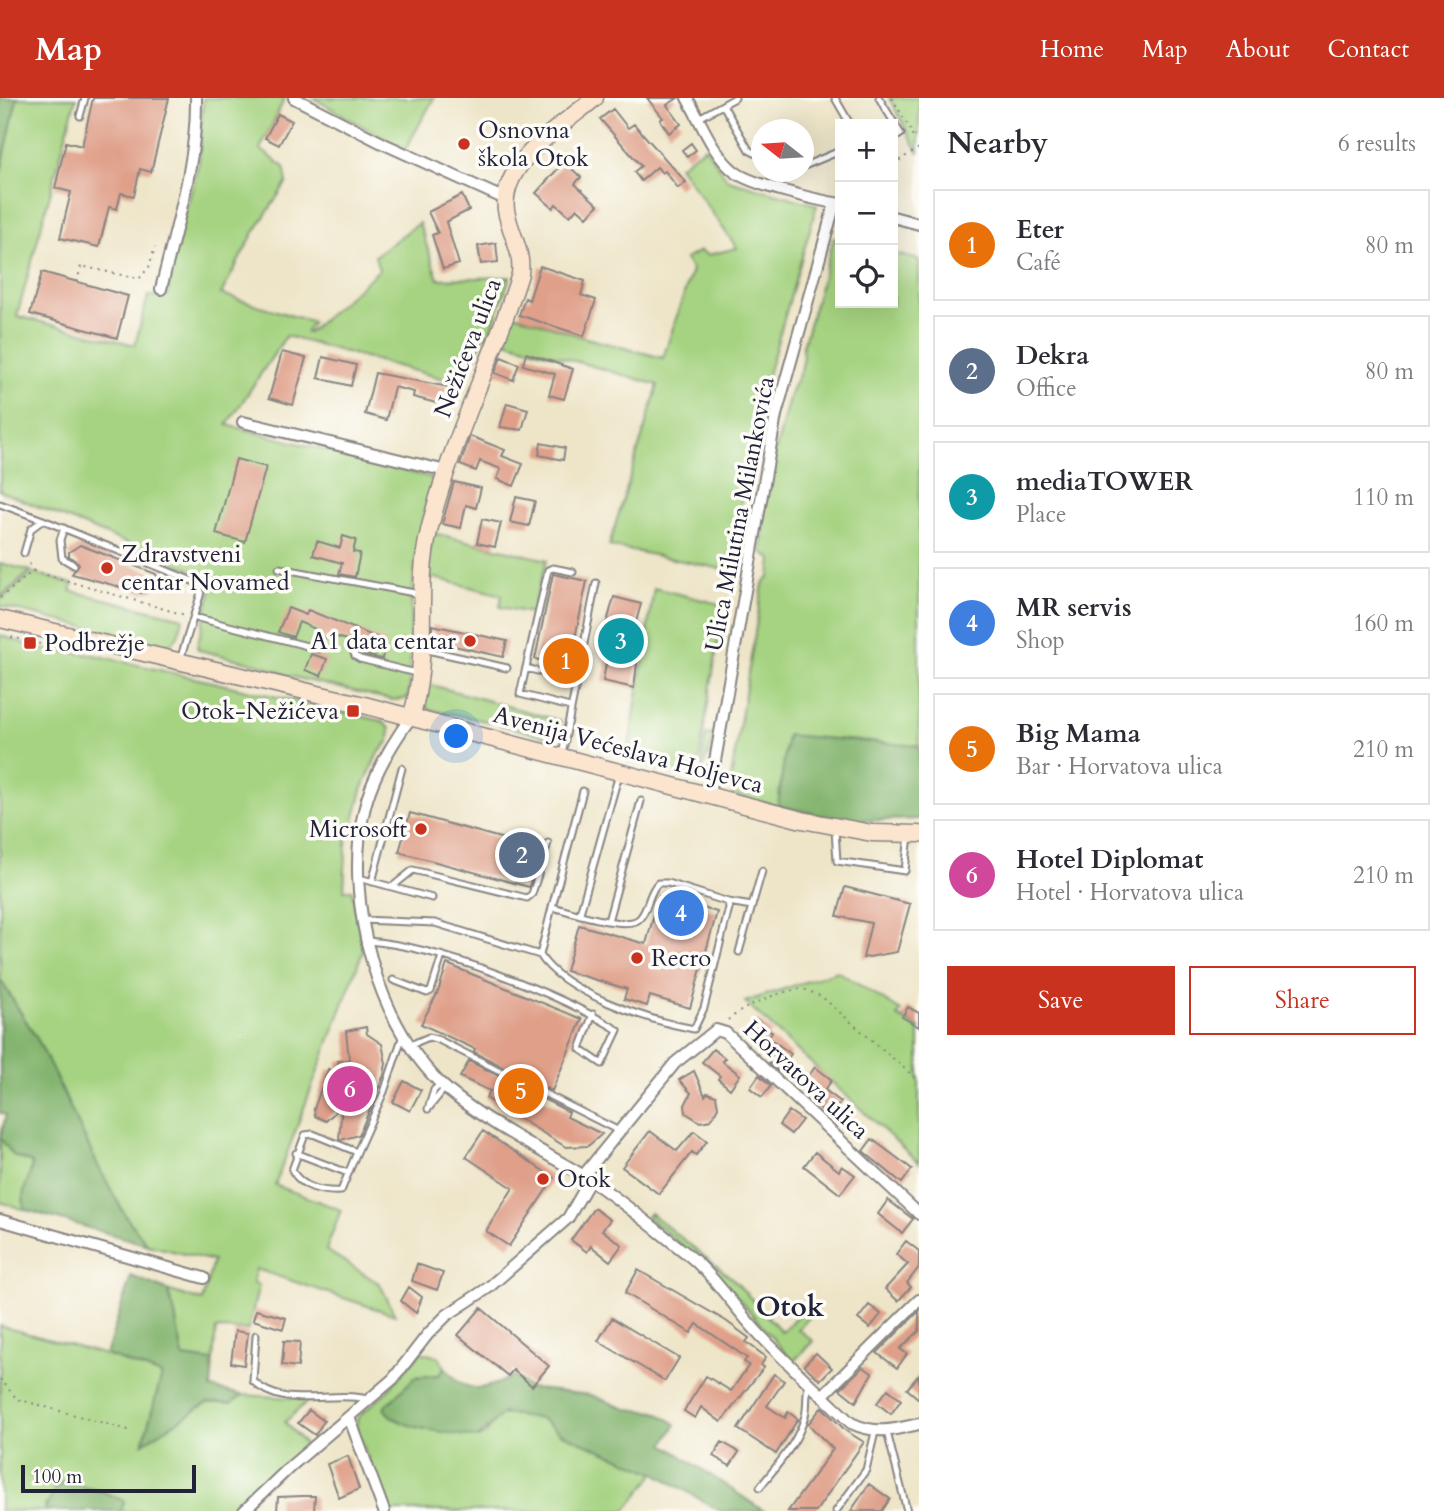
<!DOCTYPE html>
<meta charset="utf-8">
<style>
:root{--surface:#fff;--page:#f2f2f3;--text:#2b2b33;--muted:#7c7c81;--line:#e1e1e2;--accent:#c8321e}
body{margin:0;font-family:Cardo,serif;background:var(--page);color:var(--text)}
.controls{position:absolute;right:21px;top:21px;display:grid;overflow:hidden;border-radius:0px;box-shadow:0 7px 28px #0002}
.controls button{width:63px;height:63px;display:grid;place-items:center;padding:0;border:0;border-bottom:2px solid var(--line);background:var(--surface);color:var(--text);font:35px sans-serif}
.compass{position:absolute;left:751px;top:21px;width:63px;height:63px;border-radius:50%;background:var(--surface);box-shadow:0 7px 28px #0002;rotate:287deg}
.scale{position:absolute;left:21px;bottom:18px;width:175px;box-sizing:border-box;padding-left:7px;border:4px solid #22223b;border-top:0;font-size:19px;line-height:24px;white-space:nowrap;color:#22223b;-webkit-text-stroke:5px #fdfcf7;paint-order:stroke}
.you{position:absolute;left:457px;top:639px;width:24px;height:24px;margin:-18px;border:5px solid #fff;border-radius:50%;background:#1a73e8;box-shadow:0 0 0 10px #1a73e833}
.badge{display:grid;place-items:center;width:46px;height:46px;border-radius:50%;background:var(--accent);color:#fff;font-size:23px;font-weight:700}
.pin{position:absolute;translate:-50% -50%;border:4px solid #fff;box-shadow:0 2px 7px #0006}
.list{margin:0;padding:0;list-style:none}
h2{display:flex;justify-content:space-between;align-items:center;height:91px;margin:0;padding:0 28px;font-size:30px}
h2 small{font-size:23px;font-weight:400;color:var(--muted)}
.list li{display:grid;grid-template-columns:46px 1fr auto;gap:21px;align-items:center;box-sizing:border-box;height:112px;margin:0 14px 14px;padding:0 14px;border:2px solid var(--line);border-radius:0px}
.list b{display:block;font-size:26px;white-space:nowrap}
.list p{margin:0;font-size:23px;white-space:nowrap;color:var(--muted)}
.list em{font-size:23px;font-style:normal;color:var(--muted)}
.actions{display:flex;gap:14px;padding:21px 28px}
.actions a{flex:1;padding:16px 0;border:2px solid var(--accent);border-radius:0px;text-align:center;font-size:24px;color:var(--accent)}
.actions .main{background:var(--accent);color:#fff}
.icon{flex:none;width:38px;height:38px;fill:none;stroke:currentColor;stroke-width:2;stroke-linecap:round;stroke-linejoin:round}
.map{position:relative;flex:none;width:919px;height:1413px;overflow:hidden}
header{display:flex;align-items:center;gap:42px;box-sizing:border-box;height:98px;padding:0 35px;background:var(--accent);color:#fff}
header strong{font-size:33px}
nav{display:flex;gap:38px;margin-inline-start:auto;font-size:24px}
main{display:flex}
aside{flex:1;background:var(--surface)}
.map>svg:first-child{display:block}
</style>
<header>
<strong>Map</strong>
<nav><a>Home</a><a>Map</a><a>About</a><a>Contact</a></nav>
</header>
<main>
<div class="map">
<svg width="919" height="1413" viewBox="0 0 919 1413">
<rect width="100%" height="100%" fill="#fdfcf7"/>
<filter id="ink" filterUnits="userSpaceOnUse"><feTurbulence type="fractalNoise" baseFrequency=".0143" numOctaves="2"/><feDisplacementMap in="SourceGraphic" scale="14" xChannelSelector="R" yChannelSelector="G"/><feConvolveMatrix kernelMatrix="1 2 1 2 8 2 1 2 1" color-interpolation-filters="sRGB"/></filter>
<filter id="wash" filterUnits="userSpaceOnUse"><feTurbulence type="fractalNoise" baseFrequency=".00686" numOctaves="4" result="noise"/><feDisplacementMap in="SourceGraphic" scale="28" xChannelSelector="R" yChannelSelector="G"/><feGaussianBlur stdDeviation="1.57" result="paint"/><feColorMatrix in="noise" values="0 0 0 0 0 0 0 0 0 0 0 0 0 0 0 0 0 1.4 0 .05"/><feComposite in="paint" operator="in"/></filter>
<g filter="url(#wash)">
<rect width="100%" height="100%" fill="#eee5c8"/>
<path fill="#a6d381" stroke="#647a5e" stroke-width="2" d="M17,0H76L17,218L135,247L148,198H168L170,171L199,64L203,0H285L260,51L284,69L287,84L253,136L221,196L313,224L306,234L308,235L379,172L375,158L419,125L438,181L510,179L489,238L484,237L463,286L286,238L227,327L433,380C413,452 409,509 410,583L408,598L405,601L392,602L289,578L265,568L199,552L197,549L214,481L0,393V78Z
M313,0H434L405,52Z
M889,0H919V55Z
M705,49L728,82L817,107L767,280L727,472L609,448L658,287L502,242L511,215L586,240L663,260L692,172L685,161L700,153L708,157L737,150L679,68Z
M834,140L840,141V205H893V155L919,162V648L868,646L782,679L778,708L733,697L730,686L763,486L770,479L772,461L762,454C761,403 777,348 789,300C795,277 806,276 802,251Z
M433,435L547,462L531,515L500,509L502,497L426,478Z
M0,465L31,473L0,499Z
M33,475L73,486L71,493L183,520C179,536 178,548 158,547L0,508V502Z
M654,490L724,507L697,673L690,680L627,662Z
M0,537L39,551L94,557L330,611L382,623L390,631L389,643L377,657L362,692L352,730L347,731L344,792H352L363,853L275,1087L341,1112L326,1152L380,1186L395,1217L256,1171L253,1185L259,1187L248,1232L216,1231L213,1263L183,1259L174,1212L167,1192L202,1203L213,1163L148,1147L126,1119L98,1068L39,944L0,881Z
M428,560V586L561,623L558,633L547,639L500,627L501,623L491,621L490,624L427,611L424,598Z
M706,636L715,637L703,671L701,668Z
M837,873L901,913L897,918L919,930V1065L745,904Z
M0,1040L14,1058L32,1064L24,1106L26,1112L0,1104Z
M650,1115L733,1181L782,1234L810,1204L818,1210L798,1231L813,1243L793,1264L721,1180L647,1119Z
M0,1228L106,1257L162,1277L144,1344L207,1305H230L243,1297L310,1301L285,1324L308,1350L239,1413H121L124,1403L45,1406V1413H0Z
M421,1254L438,1259L445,1269L439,1277L415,1279L459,1335L478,1340L485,1337L498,1317L516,1316L542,1321L560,1335L655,1375L625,1413H386L356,1327L358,1319L386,1294Z"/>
<path fill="#84b56f" stroke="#536c55" stroke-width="2" d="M0,0H17L0,78Z
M787,637L919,648V721L848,723L778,708Z
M0,881L39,944L98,1068L126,1119L148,1147L26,1112C17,1094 32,1081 32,1065L14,1058L0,1040L6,1017L0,1015Z
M131,1178L167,1192L174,1212L183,1259L213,1263L211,1290L243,1297L231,1305H207L143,1345L162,1277L106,1257Z
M445,1269C467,1298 483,1293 514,1278L529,1290L591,1297L626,1311L656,1314L676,1326L664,1346L764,1413H720L655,1375L560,1335L542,1321L503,1315L478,1340C454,1334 396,1333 384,1310L415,1279L439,1277Z
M62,1384L101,1393L124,1403L121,1413H45L55,1390Z"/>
<g id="blocks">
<path fill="#df9f88" d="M93,0H169L151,74L140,71L134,98L121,95L117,111L109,109L99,149L60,140L71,94L55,90L66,44L82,48Z
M647,0H678L667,7L681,26L669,35L660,22L663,20Z
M613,11L628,30L634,26L686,84L678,90L665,73L662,75L657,69L641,83L634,74L641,68L600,21Z
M278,16L292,23L279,47L265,40Z
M691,45L696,52L687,59L682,52Z
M564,64L581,79L575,86L598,107L587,119L577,110L570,118L556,106L553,110L536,95Z
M462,97L469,112L446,124L459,166L443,171L432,137L438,135L428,114Z
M496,145L498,164L481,166L478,148Z
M540,168L585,183L581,197L596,202L584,238L519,217L525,200L529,202Z
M42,174L128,198L117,240L30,216Z
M282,254L306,260L293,307L269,300Z
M526,255L573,271L564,301L549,297L555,276L523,267Z
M323,259L356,267L351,288L318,280Z
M501,259L519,266L513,282L495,275Z
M375,275L449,289L444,307L413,299L414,294L394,289L386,322L365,316Z
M507,305L528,311L522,332L500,329Z
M470,338L505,352L502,358L523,366L514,388L497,381L501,371L480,363L476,373L460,367Z
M541,345L565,350L563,362L539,357Z
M236,361L266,369L245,444L216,436Z
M454,384L481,390L476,410L466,407L461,430L442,426Z
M516,399L535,403L529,428L510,424Z
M482,421L501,425L495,449L477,445Z
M343,438L356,442L353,454L360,455L355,479L339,476L342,465L313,457L317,443L340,450Z
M80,447L156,476L158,481L156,491L142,495L72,476L79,466L69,458V454Z
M553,476L587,483L569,569L535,561Z
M614,499L641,506L634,531L641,533L634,590L603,583L608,554L599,553Z
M288,510L306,517L308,512L386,543L382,561L362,556L363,551L354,544L333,538L331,542L318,537L320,533L299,524L293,539L278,534Z
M432,527L507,543L503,559L441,545L432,534Z
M311,556L327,561L321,578L305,572Z
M410,715L540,751L529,789L399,754Z
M845,789L910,806L897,854L863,860L871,825L837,818Z
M659,798L717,814L690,910L650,898L647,908L624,901L627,891L566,873L579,827L646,846Z
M447,866L582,921L552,993L474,954L475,951L421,926L438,894Z
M908,909L919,915V929L902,919Z
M757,922L772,934L768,939L791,956L778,973L769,965L772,956L746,936Z
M366,929L367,936L382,946L386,965L384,977L359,1037L341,1042L339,1041L342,1007L326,1023L315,1018L314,1011L328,971L340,975L338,963L349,962L346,933Z
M713,951L725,960L722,963L740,977L730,991L718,981L720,978L702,964Z
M469,963L569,1014L567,1019L602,1036L588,1048L566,1049L486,1000L490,993L460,979Z
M815,969L832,982L825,992L841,1004L830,1018L818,1009L823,1003L810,993L816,985L808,979Z
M694,973L705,998L707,995L716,998L718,1009L711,1022L700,1024L686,1015L685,1007L691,995L679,982Z
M759,977L771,988L762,999L750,990Z
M404,983L421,992L410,1013L393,1004Z
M789,1013L802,1022L791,1036L779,1027Z
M483,1033L554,1080L509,1148L486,1133L513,1090L466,1059Z
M650,1033L677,1053L694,1033L707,1043L696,1057L692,1054L659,1096L622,1069Z
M872,1041L912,1071L902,1085L863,1053Z
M815,1054L839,1073L842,1068L855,1077L840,1096L804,1068Z
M888,1102L913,1121L902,1135L878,1116Z
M594,1110L610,1122L602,1132L622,1147L610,1163L591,1148L587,1154L571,1142Z
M906,1143L919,1153V1169L907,1185L911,1189L898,1203L885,1191L908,1166L896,1156Z
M417,1166L443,1175L437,1192L412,1183Z
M638,1172L726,1223L749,1240L746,1244L766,1259L761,1267L764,1269L721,1324L701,1309L695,1320L684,1313L706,1278L731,1293L749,1267L744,1264L747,1260L697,1226L691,1235L625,1195Z
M409,1189L422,1199L416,1215L401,1203Z
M869,1207L881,1216L870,1230L858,1221Z
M481,1210L549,1268L532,1288L513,1272L508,1278L458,1237Z
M256,1212L286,1220L283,1231L253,1222Z
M919,1213V1233L900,1251L907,1256L897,1270L877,1255Z
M612,1220L679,1260L665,1283L598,1243Z
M235,1233L248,1235L244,1267L231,1265Z
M284,1243L300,1244L298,1269L282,1267Z
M816,1255L832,1270L820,1282L804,1267Z
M863,1269L872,1275L856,1304L840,1291Z
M774,1276L784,1283L767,1308L785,1320L788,1314L798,1321L776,1356L738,1331Z
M919,1277V1301L907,1291Z
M888,1291L901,1302L891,1316L877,1305Z
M822,1309L846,1333L864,1344L816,1413H788L833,1351L808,1326Z
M309,1312L324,1323L315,1337L298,1325Z
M722,1344L739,1354L730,1368L713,1358Z
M348,1358L359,1391L339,1400L327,1366Z
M869,1386L890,1401L882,1413H851Z
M303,1398H315L314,1413H277L278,1399Z"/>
</g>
</g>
<g filter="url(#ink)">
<use href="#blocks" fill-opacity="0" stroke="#888482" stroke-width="2"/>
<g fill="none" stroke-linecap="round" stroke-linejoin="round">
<defs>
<path id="lane" d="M835,0L850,26
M879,0L901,36L893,41
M723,7L749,52L762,59
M80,18L85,0
M699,20L735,0
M804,68L840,53
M0,406L43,422
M64,430L60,442L62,460L74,467
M24,455L31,431L43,422L195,484L201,493L200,498L180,562
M279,470L420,496
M194,519L319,551
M352,549L355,558L360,561L416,575
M423,551L507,570
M526,570L576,583
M570,609L520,596L548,472L553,470L573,474
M562,657L596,485
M835,732L837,763L905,773L909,737
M359,780L432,800
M372,784L402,670
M392,789L413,772L527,800L532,796L548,745
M728,804L752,808L739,854
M752,808L762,773
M552,809L583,693
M580,815L619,676
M361,822L435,825L540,857L552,809C570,813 628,834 640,820C649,810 648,795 658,785H668L728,804L729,810L704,910L694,931C651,923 563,895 540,857
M608,823L641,703
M367,843C438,848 557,895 618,932L602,966L580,951L593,916
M393,882L427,895L431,893L442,858
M410,947L429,939L439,942L619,1033
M428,1011L434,992L442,985
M428,1011L445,990
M357,1054L341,1093C323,1094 301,1090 292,1072L305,1037L313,1036L357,1054L384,994L403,937
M296,1055L348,1075
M256,1237L253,1283C283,1313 330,1292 367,1301
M887,1334L907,1413
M760,1389C777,1367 798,1345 805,1318C808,1307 805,1296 809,1285
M836,1413L866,1372L875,1334"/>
<path id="street" d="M294,0L384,46L505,101
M687,0C701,23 713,57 735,74C752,87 817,102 840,106
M893,119L919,126
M161,191C176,128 197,65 196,0
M243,324L446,373
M411,619C391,647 371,680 364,713C343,802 378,934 450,994C492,1028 543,1053 589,1081C622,1103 654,1130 686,1155C715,1178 734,1210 760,1237C789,1267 820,1296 851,1325C877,1337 893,1332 919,1326
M709,697L776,317L835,105
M583,1078L675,965L716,932L726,935L919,1116
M0,1122L204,1180
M822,1298L919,1202
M349,1319L384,1413
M244,1413L291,1368L393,1281L428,1236L447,1217L488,1190L568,1120L590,1082"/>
<path id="secondary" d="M0,521L364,607L802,722L872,735L919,736
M411,619C431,560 414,494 429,433C450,344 493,263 520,176C523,152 510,136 506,112C500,64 563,27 595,0"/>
</defs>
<use href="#lane" stroke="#888482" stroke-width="9"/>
<use href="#street" stroke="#888482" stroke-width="14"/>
<use href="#secondary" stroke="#888482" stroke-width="19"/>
<path stroke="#888482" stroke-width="2" stroke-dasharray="2 5" stroke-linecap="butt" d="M892,0L913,36L911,38
M914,37L919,41
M893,66L919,50
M77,184L81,168L139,181L149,169L155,149
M33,473L185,517
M0,500L33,473L28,463
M11,539L66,552
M728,922C745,908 778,893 801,891C807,891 815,896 822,899L919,983
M0,1281L17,1301L132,1333"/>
<use href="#lane" stroke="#fff" stroke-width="5"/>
<use href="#street" stroke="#fff" stroke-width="10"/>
<use href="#secondary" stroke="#fce5cf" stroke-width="16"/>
</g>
</g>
<g fill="#c8321e" stroke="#fdfcf7" stroke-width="2.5">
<circle cx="464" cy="46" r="7"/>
<circle cx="107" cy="470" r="7"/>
<circle cx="470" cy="543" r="7"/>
<rect x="23" y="538" width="14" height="14" rx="3.5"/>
<rect x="346" y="606" width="14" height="14" rx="3.5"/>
<circle cx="421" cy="731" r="7"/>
<circle cx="637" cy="860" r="7"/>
<circle cx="543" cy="1081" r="7"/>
</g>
<g text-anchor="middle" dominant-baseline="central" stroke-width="7" stroke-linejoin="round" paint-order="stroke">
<g font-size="24" fill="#22223b" stroke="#fdfcf7" text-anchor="start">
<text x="478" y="32">Osnovna<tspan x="478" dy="28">škola Otok</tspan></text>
<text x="121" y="456">Zdravstveni<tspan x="121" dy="28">centar Novamed</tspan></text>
<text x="456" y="543" text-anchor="end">A1 data centar</text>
<text x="44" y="545">Podbrežje</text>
<text x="339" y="613" text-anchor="end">Otok-Nežićeva</text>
<text x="407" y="731" text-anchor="end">Microsoft</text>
<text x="651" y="860">Recro</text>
<text x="557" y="1081">Otok</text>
</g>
<g font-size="24" fill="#22223b" stroke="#fdfcf7">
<text transform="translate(468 250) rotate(-69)">Nežićeva ulica</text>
<text transform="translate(740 416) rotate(-79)">Ulica Milutina Milankovića</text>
<text transform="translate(628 652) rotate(15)">Avenija Većeslava Holjevca</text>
<text transform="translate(806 982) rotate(43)">Horvatova ulica</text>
</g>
<g font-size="28" font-weight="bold" fill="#22223b" stroke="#fdfcf7">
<text x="790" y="1209">Otok</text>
</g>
</g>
</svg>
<div class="controls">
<button>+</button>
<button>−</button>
<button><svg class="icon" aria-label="locate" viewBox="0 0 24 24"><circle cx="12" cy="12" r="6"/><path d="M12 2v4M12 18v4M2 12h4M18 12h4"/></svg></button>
</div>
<svg class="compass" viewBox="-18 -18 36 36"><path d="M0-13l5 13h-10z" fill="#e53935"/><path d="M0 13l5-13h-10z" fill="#7c7c81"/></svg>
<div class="scale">100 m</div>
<div class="you"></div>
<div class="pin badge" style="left:566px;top:563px;background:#e8710a">1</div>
<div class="pin badge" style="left:522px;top:757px;background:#5c6f8a">2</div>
<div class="pin badge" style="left:621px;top:543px;background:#0f9aa8">3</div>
<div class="pin badge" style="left:681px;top:815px;background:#3f7fe0">4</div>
<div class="pin badge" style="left:521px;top:993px;background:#e8710a">5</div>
<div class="pin badge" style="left:350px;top:991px;background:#d1479c">6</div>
</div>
<aside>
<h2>Nearby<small>6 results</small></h2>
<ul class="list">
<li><span class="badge" style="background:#e8710a">1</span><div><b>Eter</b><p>Café</p></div><em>80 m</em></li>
<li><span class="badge" style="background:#5c6f8a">2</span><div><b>Dekra</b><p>Office</p></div><em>80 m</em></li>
<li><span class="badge" style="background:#0f9aa8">3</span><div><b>mediaTOWER</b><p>Place</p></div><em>110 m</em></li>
<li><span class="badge" style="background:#3f7fe0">4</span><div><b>MR servis</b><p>Shop</p></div><em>160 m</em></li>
<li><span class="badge" style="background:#e8710a">5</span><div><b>Big Mama</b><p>Bar · Horvatova ulica</p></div><em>210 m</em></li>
<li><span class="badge" style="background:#d1479c">6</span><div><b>Hotel Diplomat</b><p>Hotel · Horvatova ulica</p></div><em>210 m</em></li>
</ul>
<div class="actions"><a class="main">Save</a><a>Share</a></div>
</aside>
</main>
